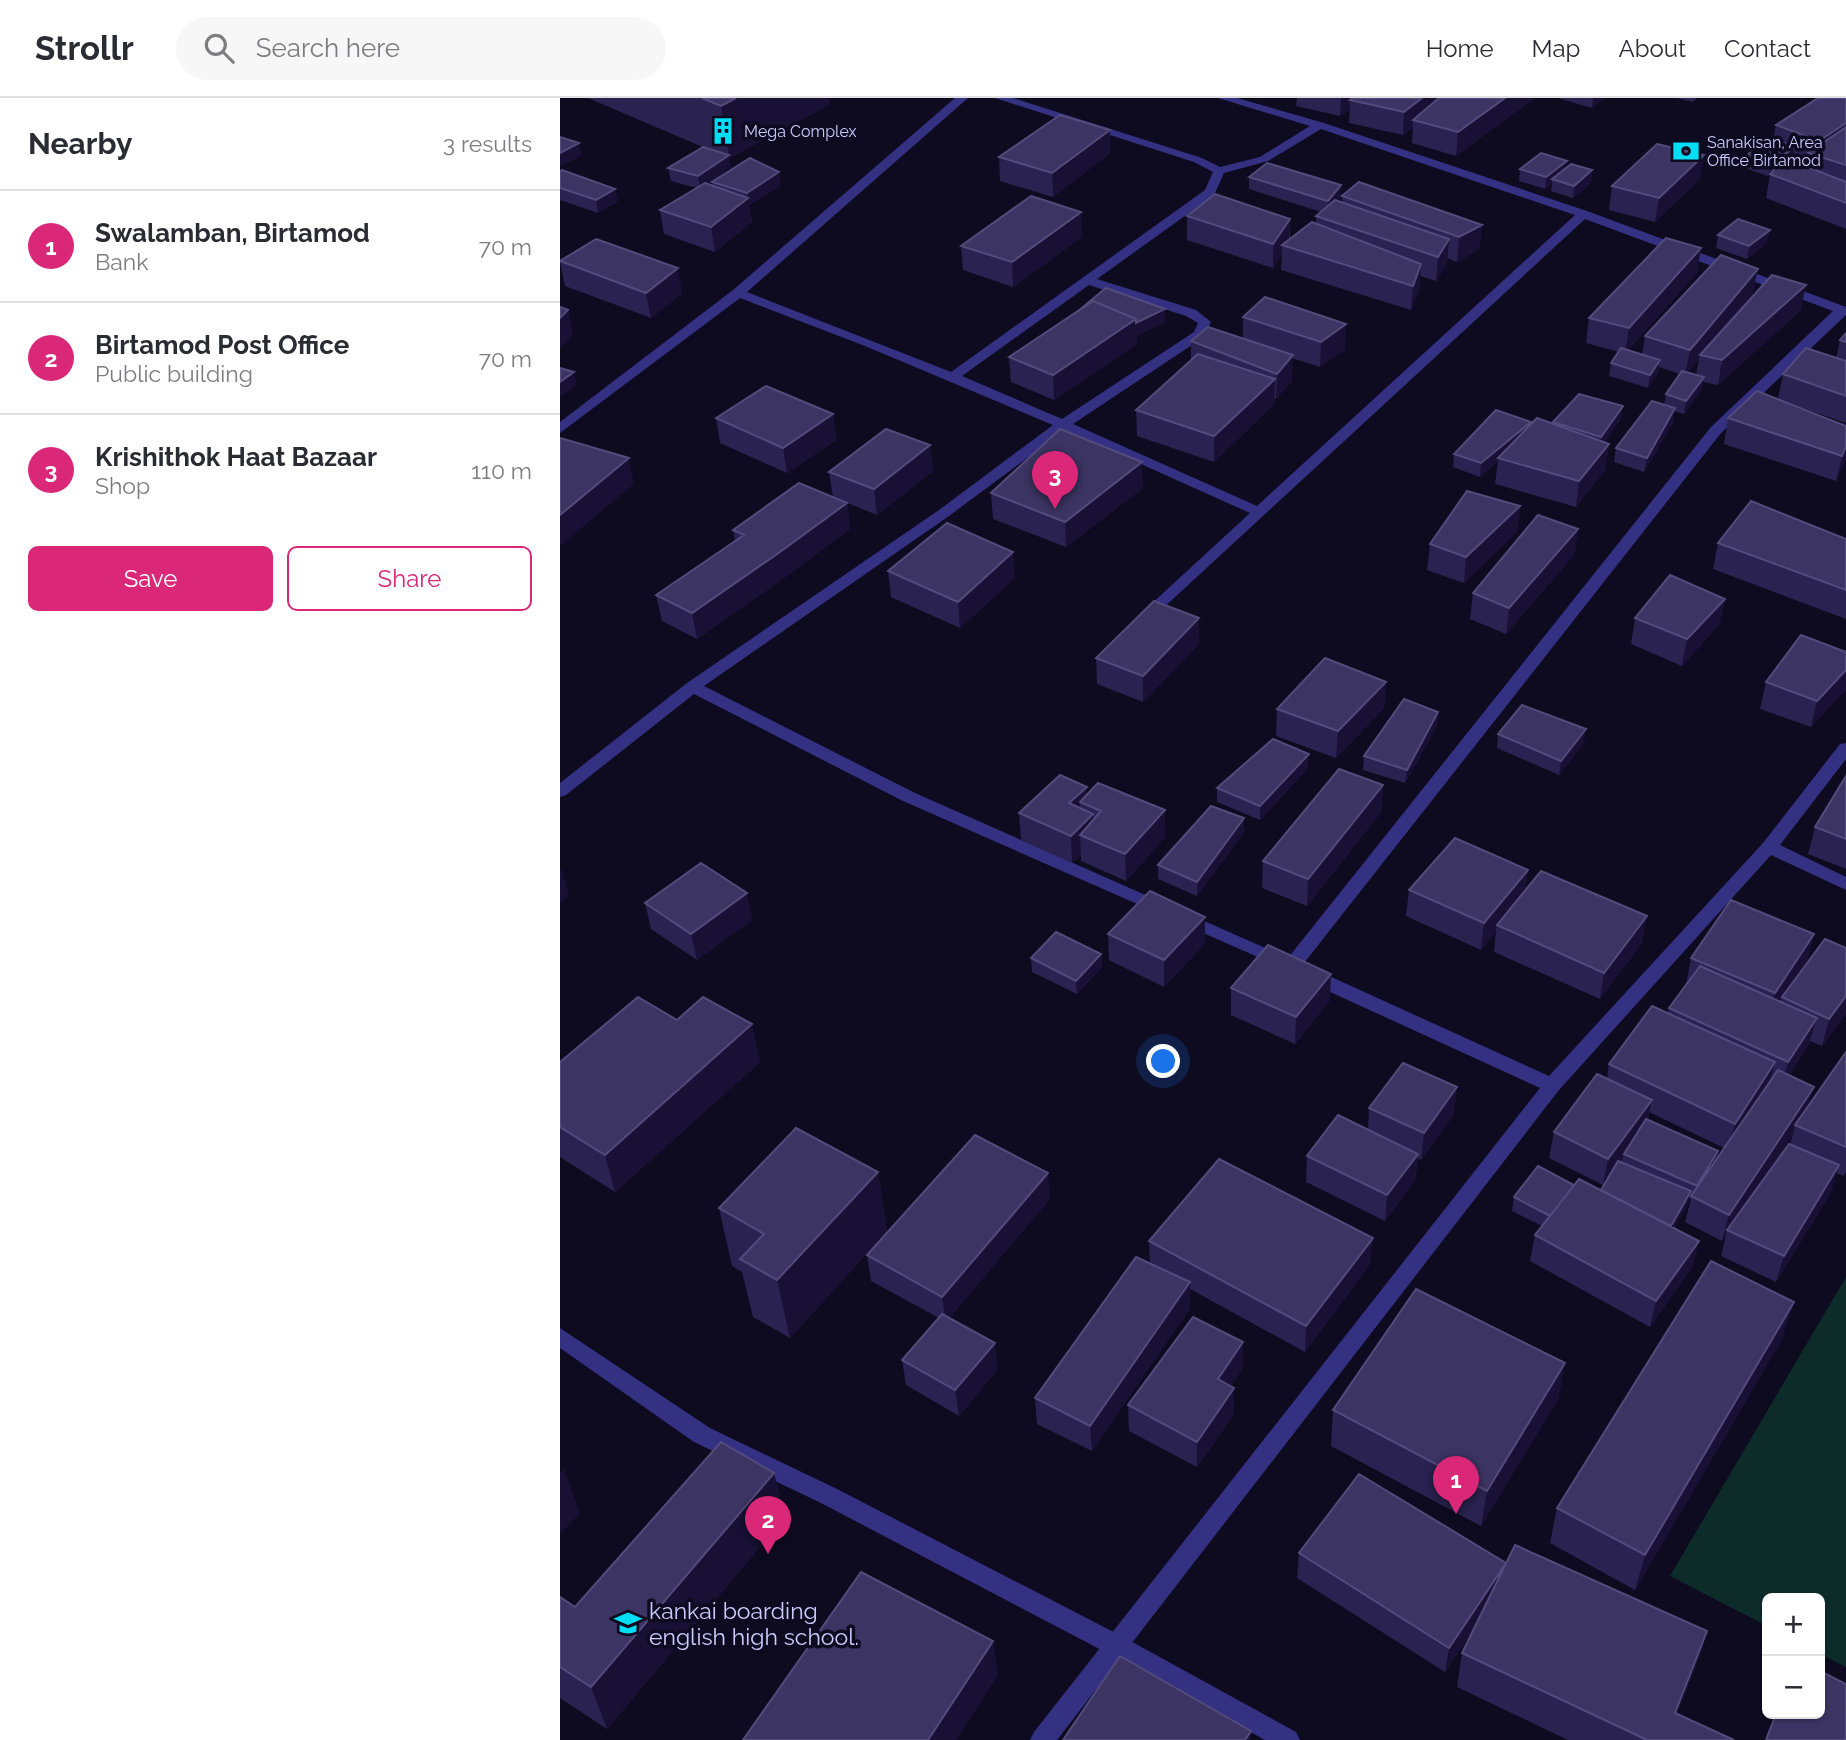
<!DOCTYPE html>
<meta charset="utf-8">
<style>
:root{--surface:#fff;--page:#f7f7f7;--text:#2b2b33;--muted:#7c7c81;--line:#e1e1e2;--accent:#db2777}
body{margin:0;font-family:Raleway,sans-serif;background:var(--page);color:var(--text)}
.controls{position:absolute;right:21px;bottom:21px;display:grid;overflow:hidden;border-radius:10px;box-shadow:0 2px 5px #0004}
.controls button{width:63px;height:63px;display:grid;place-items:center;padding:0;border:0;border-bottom:2px solid var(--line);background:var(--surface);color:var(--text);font:35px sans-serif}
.you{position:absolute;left:604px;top:964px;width:24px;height:24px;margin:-18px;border:5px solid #fff;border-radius:50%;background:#1a73e8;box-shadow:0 0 0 10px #1a73e833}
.badge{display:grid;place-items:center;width:46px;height:46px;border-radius:50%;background:var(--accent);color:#fff;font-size:23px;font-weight:700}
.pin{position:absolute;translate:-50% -58px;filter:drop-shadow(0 2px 4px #0008)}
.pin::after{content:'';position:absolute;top:37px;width:24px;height:21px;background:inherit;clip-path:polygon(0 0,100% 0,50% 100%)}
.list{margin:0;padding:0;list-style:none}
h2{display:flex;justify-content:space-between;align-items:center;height:91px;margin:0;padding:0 28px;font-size:30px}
h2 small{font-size:23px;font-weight:400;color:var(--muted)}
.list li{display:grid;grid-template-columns:46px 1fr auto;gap:21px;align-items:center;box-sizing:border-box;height:112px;padding:0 28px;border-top:2px solid var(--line)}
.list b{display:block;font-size:26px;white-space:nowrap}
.list p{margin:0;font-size:23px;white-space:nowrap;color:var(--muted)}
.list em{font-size:23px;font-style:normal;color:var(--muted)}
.actions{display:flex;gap:14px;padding:21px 28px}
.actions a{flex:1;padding:16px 0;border:2px solid var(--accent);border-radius:10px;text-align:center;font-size:24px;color:var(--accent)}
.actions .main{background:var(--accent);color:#fff}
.icon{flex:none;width:38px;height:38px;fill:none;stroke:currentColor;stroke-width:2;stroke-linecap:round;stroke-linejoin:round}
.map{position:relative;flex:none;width:1286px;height:1642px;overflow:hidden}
header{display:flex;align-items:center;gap:42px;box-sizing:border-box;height:98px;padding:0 35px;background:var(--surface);border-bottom:2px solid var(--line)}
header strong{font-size:33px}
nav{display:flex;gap:38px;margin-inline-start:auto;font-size:24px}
.search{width:490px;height:63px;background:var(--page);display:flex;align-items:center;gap:18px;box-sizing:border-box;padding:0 24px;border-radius:38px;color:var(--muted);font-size:26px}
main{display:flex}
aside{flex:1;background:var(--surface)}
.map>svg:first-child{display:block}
</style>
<header>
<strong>Strollr</strong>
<div class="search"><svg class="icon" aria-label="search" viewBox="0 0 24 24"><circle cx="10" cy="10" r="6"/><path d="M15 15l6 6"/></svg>Search here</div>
<nav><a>Home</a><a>Map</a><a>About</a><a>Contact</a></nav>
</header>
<main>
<aside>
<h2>Nearby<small>3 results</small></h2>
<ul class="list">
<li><span class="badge">1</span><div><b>Swalamban, Birtamod</b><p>Bank</p></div><em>70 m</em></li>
<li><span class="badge">2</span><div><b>Birtamod Post Office</b><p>Public building</p></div><em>70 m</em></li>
<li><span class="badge">3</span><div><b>Krishithok Haat Bazaar</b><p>Shop</p></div><em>110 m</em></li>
</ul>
<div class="actions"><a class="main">Save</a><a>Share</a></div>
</aside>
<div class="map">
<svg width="1286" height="1642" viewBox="0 0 1286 1642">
<rect width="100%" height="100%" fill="#0e0b20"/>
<path fill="#0d2b29" d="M1286,1179V1569L1260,1556V1500H1207V1528L1110,1478Z"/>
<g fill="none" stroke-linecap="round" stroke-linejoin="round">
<path fill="#343183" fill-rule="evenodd" d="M395,0H408L187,194L391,274L645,92L653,74L634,64L435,0H453L642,60L660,69L700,59L750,28L658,0H677L764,25L1027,113L1286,209V217L1161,335L737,874H725L723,870L343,703L134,596L6,697L0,699V685L127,585L379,412L493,327L305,248L180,200L0,335V324L173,192ZM761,31L1015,117L697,408L513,326L644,239L651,224L636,212L537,181L654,97L664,75L708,63ZM1025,121L1273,213L1151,329L728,860L355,695L144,588L389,418L505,332L690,415L575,521L583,526L588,524ZM529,187L626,218L638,225L634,234L502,321L402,278Z
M1286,645V661L1220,747L1286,779V792L1211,757L999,992L497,1642H470L474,1634L980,990L744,882L741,877L744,872H756L989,978L1203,745L1280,646Z"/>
<path fill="#343183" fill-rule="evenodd" d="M0,1230L150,1330L277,1391L565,1540L736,1634L740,1642H705L549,1556L261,1405L134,1344L0,1250Z"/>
</g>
<path fill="#2a2250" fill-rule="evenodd" d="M28,0H268L269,7L169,60L171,69L147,86L153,88L152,84L221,87L189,107L192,124L155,154L104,136L100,112L137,90L111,83L108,70L145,50Z
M737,0H973V1L896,58L852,45L853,29L843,37L789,25L790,12L780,18L736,8Z
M998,0H1044L1032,10Z
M1117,0H1137L1133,4Z
M1286,0V131L1206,100L1210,77L1208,78L1185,70L1187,57L1213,42L1216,27ZM1233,59L1246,64L1245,68L1231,62Z
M550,32V55L493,99L440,83L439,59Z
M1006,70L1032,72L1031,85L1013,100L991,93L992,86L985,91L959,83L960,71Z
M0,74L58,103L38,115L0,102Z
M689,79L781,87L780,100L777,103L782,105V98L922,127L919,151L897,164L887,160V166L876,183L860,178V190L851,212L721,172L722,157L713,170L627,142V118L730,121V141L756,126V118L761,114L689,91Z
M1140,81L1095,124L1049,112L1052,88Z
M1158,137L1207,145L1187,161L1156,150Z
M522,139L453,189L403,172L401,148Z
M1141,150L1137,175L1068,252L1082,257L1085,238L1193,195L1165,229L1241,212L1158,287L1143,284L1141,292L1124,316L1114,313L1113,324L1084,374L1054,364L1056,350L1104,307L1106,296L1120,276L1099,269L1098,275L1088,290L1049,278L1051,265L1059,254L1026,245L1029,220ZM1139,261L1136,277L1128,274Z
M0,163L122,195L91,220L5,188Z
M523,209L605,224L576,238L577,246L494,302L451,284L449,259L523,210Z
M683,219L785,251L760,269L732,260V283L716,301L714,300V306L654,364L577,338L576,312L631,263V243L683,241Z
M1286,235V325L1231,306L1286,328V360L1276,383L1164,346L1168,320L1218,301L1223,276L1276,260L1280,242Z
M273,316L276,342L227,375L160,345L156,320Z
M1061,321L1044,345L1049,346L1045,372L1016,409L935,386L938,363L920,379L893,369L894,356L971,324V326H993V324Z
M370,347L373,373L317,417L278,401L287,405L290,431L224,480L137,541L102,523L96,497L175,443L173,432L273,399L269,374Z
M583,390L506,449L433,421L431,395Z
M960,408L957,434L904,485L867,472L870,446Z
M1018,431L1014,457L946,536L910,521L913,495Z
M1286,441V521L1153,471L1158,445Z
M328,473L455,480L400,530L331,499Z
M1165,501L1159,527L1122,568L1071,546L1075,520Z
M639,520V546L583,604L537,586L536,560Z
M1286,554V591L1251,629L1200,611L1206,584Z
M826,584L824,610L776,660L716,638L717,611Z
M878,614L877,628L845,685L803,672L804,658Z
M938,636L1024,645L999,677L937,650Z
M748,670L700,722L657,704V690Z
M1286,678V771L1248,756L1255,729Z
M823,687L821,714L747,808L702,790L703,763Z
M527,696L605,712V739L566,783L521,763V757L512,765L461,742L459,715Z
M684,734L637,798L598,781V767Z
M968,772L965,793L1082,845L1040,901L934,854L936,833L921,852L846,818L849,792Z
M85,805L192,822L137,862L91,831Z
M548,836L645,845L604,889L549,862Z
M1254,836L1247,863L1233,884L1286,850V915L1262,948L1250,943L1249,946L1229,978L1248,1008L1286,954V1074L1284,1078L1276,1075L1271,1094L1216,1184L1161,1158L1166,1137L1162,1143L1125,1124L1131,1101L1129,1100L1127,1107L1114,1130L1139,1143L1132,1169L1090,1229L970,1163L975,1137L982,1128L952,1113L954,1099L1014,1087L1041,1092L1047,1082L1043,1087L989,1060L994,1034L1047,980L1049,966L1108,915L1109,910L1126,887L1131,860ZM1089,1014L1164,1050L1156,1062L1158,1053L1088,1022ZM1233,1036L1230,1046L1192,1098Z
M541,856L542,869L517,896L472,874L471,860Z
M671,890L770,902L735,946L671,917Z
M117,922L200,964L55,1094L0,1059V964Z
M809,1010L894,1016L861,1062L858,1060L855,1082L825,1123L746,1084L747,1058L808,1032Z
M318,1074L327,1133L230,1240L193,1219L182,1174L172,1168L159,1110Z
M490,1101L389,1220L438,1271L399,1318L346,1287L342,1262L379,1220L311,1183L307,1157Z
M589,1143L810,1166L745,1254L630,1191V1210L532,1353L477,1326L475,1300L590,1166Z
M1222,1241L1075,1492L990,1445L997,1410Z
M683,1244V1270L670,1288L674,1316L637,1369L569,1333L568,1307Z
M1005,1265L998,1301L921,1428L771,1348L773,1312Z
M214,1375L225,1419L47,1631L0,1600V1499L15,1509Z
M739,1455L946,1465L1147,1533L1136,1568L1117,1616L1174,1642H1008L897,1589L902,1555L916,1527L885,1574L737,1480Z"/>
<path fill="#181135" d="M176,0H268L269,7L169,60L171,69L140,91L138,78L169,57L161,8Z
M781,0H808L790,2V12L780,18Z
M862,0H890L853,22V29L843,37L844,14Z
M945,0H973V1L896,58L898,34Z
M1033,0H1044L1032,10Z
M1286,25V45L1256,57L1259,43Z
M550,32V55L493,99L492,75Z
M19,45L22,57L0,69V55Z
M1235,49L1233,61L1208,78L1211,66Z
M1144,57L1140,81L1095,124L1099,100Z
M1007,63L1005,75L992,81V86L985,91L986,79Z
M1032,72L1031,85L1013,100L1014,88Z
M219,74L221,87L189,107L192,124L155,154L151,129L188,101L187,95Z
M781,87L780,100L767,115L768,103Z
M55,91L58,103L38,115L36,102Z
M521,114L522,139L453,189L452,164Z
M730,121L729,145L722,147V157L713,170V146Z
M922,127L919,151L897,164L899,139Z
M1210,132L1207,145L1187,161L1189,148Z
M889,141L887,166L876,183L878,159Z
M1141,150L1137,175L1065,255L1069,230Z
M861,166L860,190L851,212L853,188Z
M118,170L122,195L91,220L86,195Z
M1198,171L1193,195L1142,258L1140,257L1139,261L1125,277L1130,252Z
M1246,187L1241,212L1158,287L1162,262Z
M605,211V224L576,238L577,246L494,302L493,277L576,221Z
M8,212L13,237L0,251V220Z
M786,226L785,251L760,269L761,244Z
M733,257L732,283L716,301L717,276Z
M1100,262L1098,275L1088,290L1090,277Z
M14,274L17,287L0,299V284Z
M1144,279L1141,292L1124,316L1126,303Z
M715,281L714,306L654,364V338Z
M1063,308L1061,321L1039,353L1041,339Z
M1115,310L1113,324L1084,374L1087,360Z
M273,316L276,342L227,375L223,350Z
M971,324L970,337L938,360V363L920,379L921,365Z
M1049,346L1045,372L1016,409L1019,383Z
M370,347L373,373L317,417L314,391Z
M1286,348V360L1276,383L1282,358Z
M69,360L74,386L0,448V417Z
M582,364L583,390L506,449L505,424Z
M287,405L290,431L224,480L137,541L132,515Z
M960,408L957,434L904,485L906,459Z
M1018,431L1014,457L946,536L949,510Z
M453,454L455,480L400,530L398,504Z
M1165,501L1159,527L1122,568L1127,541Z
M639,520V546L583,604V578Z
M1286,572V591L1251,629L1257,603Z
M826,584L824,610L776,660L778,633Z
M878,614L877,628L845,685L847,672Z
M1026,631L1024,645L999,677L1001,663Z
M749,656L748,670L700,722V708Z
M823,687L821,714L747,808L748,781Z
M527,689L528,708L520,704L521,723L509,705Z
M605,712V739L566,783L565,756Z
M533,716L534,743L520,737L521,757L512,765L511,738Z
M684,720V734L637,798V784Z
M2,772L9,798L0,805V773Z
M968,772L964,799L937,827L936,833L921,852L924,825Z
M187,795L192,822L137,862L131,836Z
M1087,818L1082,845L1040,901L1044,875Z
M645,819V845L604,889V862Z
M1254,836L1247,863L1223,900L1222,899L1221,903L1209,922L1215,895Z
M541,856L542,869L517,896L516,883Z
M771,876L770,902L735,946L736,919Z
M1286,898V915L1262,948L1269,921Z
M1257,920L1249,946L1221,991L1228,964Z
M192,926L200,964L55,1094L45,1057Z
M1215,964L1208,991L1168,1052L1175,1026Z
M897,989L894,1016L861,1062L864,1035Z
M1254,989L1246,1015L1235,1027L1233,1036L1169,1133L1167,1132L1166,1137L1162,1143L1169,1117Z
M1092,1002L1086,1028L1064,1056L1063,1060L1043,1087L1048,1061Z
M1158,1053L1155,1067L1134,1102L1137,1088Z
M858,1056L855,1082L825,1123L827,1097Z
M1279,1067L1271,1094L1216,1184L1224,1158Z
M318,1074L327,1133L230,1240L217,1182Z
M488,1075L490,1101L386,1224L382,1199Z
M1131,1093L1127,1107L1105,1146L1108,1133Z
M813,1140L810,1166L745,1254L746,1228Z
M1139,1143L1132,1169L1090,1229L1096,1203Z
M630,1184V1210L532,1353L530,1328Z
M1234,1204L1222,1241L1075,1492L1085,1457Z
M683,1244V1270L657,1307L658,1281Z
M435,1245L438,1271L399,1318L395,1292Z
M1005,1265L998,1301L921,1428L927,1393Z
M674,1290V1316L637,1369V1344Z
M4,1371L20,1415L0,1436V1375Z
M214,1375L225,1419L47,1631L31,1589Z
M946,1465L941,1489L885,1574L889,1550Z
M1147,1533L1136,1568L1107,1642L1115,1615Z
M433,1543L438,1577L396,1642H368Z
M691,1633V1642H685Z"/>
<path fill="#3c3463" stroke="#534b7b" stroke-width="2" d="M142,0H176L161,8Z
M793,0H862L844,14L790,2Z
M879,0H945L898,34L853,22Z
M1258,0H1286V25L1259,43L1216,27Z
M500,17L550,32L492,75L439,59Z
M1286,29V67L1248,55Z
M0,39L19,45L0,55Z
M1211,41L1235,49L1211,66L1187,57Z
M1097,46L1144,57L1099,100L1052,88Z
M143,49L169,57L138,78L108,70Z
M981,55L1007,63L986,79L960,71Z
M190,60L219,74L187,95L152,84Z
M1225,60L1286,84V105L1210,76Z
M707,65L781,87L768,103L689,79Z
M1011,66L1032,72L1014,88L992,81Z
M2,72L55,91L36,102L0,90V74Z
M799,84L922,127L899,139L782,98Z
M145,85L188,100L151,129L100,112Z
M655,96L730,121L713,146L627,118Z
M471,98L521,114L452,164L401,148Z
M775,102L889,141L878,159L756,118Z
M1178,121L1210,132L1189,148L1158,137Z
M752,124L861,166L853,188L722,147Z
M1106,140L1141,150L1069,230L1029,220Z
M36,141L118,170L86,195L0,163Z
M1161,157L1198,171L1130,252L1085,238Z
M1212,177L1246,187L1162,262L1140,257Z
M546,190L605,211L576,225V221L533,203L524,209H523Z
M705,199L786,226L761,244L683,219Z
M533,203L576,221L493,277L449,259Z
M0,209L8,212L0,220Z
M648,229L733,257L717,276L631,243Z
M1286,235V244L1280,242Z
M1061,250L1100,262L1090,277L1051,265Z
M1246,250L1286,263V298L1223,276Z
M638,256L715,281L654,338L576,312Z
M0,270L14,274L0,284Z
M1122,273L1144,279L1126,303L1106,296Z
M206,288L273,316L223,350L156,320Z
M1197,293L1286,328V348L1282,358L1168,320Z
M1019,296L1063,308L1041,339L993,324Z
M1092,303L1115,310L1087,360L1056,350Z
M936,312L971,324L921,365L894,356Z
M977,320L1049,346L1019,383L938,360Z
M326,331L370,347L314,391L269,374Z
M500,331L582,364L505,424L431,395Z
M0,340L69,360L0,417Z
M239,385L287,405L220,454L132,515L96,497L184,437L173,432Z
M907,393L960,408L906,459L870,446Z
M1191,403L1286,441V492L1158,445Z
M978,417L1018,431L949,510L913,495Z
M387,425L453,454L398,504L328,473Z
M1110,477L1165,501L1127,541L1075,520Z
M594,503L639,520L583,578L536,560Z
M1241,537L1286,554V572L1257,603L1206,584Z
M765,560L826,584L778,633L717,611Z
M844,601L878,614L847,672L804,658Z
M962,607L1026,631L1001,663L938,636Z
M713,641L749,656L700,708L657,690Z
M779,671L823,687L748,781L703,763Z
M500,677L527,689L509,705L533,716L511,738L459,715Z
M1286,678V741L1255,729Z
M538,685L605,712L565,756L520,737L541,713L520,704Z
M651,708L684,720L637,784L598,767Z
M895,740L968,772L924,825L849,792Z
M141,765L187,795L131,836L85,805Z
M981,773L1087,818L1044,875L937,827Z
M590,793L645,819L604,862L548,836Z
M1171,802L1254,836L1215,895L1131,860Z
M496,834L541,856L516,883L471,860Z
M1265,841L1286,850V898L1269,921L1222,899Z
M708,847L771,876L736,919L671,890Z
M1140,868L1257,920L1228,964L1109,910Z
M78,899L117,922L143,899L192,926L45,1057L0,1029V964Z
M1092,908L1215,964L1175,1026L1049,966Z
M1286,954V1049L1235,1027Z
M843,965L897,989L864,1035L809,1010Z
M1218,972L1254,989L1169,1117L1131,1098Z
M1037,976L1092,1002L1048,1061L994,1034Z
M778,1017L858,1056L827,1097L747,1058Z
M1086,1021L1158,1053L1137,1088L1064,1056Z
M236,1030L318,1074L217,1182L180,1161L204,1136L159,1110Z
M415,1037L488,1075L382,1199L307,1157Z
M1229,1046L1279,1067L1224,1158L1167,1132Z
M659,1061L813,1140L746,1228L589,1143Z
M1058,1063L1131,1093L1111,1128L1041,1092Z
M978,1068L1014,1087L990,1118L954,1099Z
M1019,1081L1139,1143L1096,1203L975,1137Z
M576,1159L630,1184L530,1328L475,1300Z
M1151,1163L1234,1204L1085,1457L997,1410Z
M856,1191L1005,1265L927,1393L773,1312Z
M382,1216L435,1245L395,1292L342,1262Z
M633,1219L683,1244L658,1281L674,1290L637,1344L568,1307Z
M161,1344L214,1375L31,1589L0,1569V1499L15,1509Z
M799,1376L946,1465L889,1550L739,1455Z
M955,1447L1147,1533L1115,1615L1174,1642H1087L902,1555Z
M301,1474L433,1543L368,1642H183Z
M560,1558L691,1633L685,1642H503Z
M1260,1573L1286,1586V1642H1206L1216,1616H1260Z"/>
<defs>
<symbol id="building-bare" viewBox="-9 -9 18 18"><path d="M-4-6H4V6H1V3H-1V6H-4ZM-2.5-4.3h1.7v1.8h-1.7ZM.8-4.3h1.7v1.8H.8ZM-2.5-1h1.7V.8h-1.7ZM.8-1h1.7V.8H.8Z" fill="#00ddf5" stroke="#0e0b20" stroke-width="2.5" paint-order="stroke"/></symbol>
<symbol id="bank-bare" viewBox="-9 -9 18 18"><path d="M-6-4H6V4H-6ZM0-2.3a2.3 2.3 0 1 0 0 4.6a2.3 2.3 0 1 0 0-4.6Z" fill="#00ddf5" stroke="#0e0b20" stroke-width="2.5" paint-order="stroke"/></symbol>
<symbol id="school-bare" viewBox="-9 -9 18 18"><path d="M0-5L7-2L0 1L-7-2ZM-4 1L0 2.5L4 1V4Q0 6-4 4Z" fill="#00ddf5" stroke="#0e0b20" stroke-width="2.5" paint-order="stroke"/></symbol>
</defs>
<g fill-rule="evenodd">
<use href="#building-bare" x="144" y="14" width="38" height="38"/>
<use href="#bank-bare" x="1107" y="34" width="38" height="38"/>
<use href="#school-bare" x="49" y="1506" width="38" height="38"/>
</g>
<g text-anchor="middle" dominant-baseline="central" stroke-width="7" stroke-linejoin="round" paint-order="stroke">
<g font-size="16" fill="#d0caff" stroke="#0e0b20" text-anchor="start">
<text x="184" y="33">Mega Complex</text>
<text x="1147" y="44">Sanakisan, Area<tspan x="1147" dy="18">Office Birtamod</tspan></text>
</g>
<g font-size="23" fill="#d0caff" stroke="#0e0b20" text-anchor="start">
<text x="89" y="1512">kankai boarding<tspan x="89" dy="26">english high school.</tspan></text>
</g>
</g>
</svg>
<div class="controls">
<button>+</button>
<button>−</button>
</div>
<div class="you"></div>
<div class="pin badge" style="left:896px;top:1416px">1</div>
<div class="pin badge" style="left:208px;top:1456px">2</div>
<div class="pin badge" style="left:495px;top:411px">3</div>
</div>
</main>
